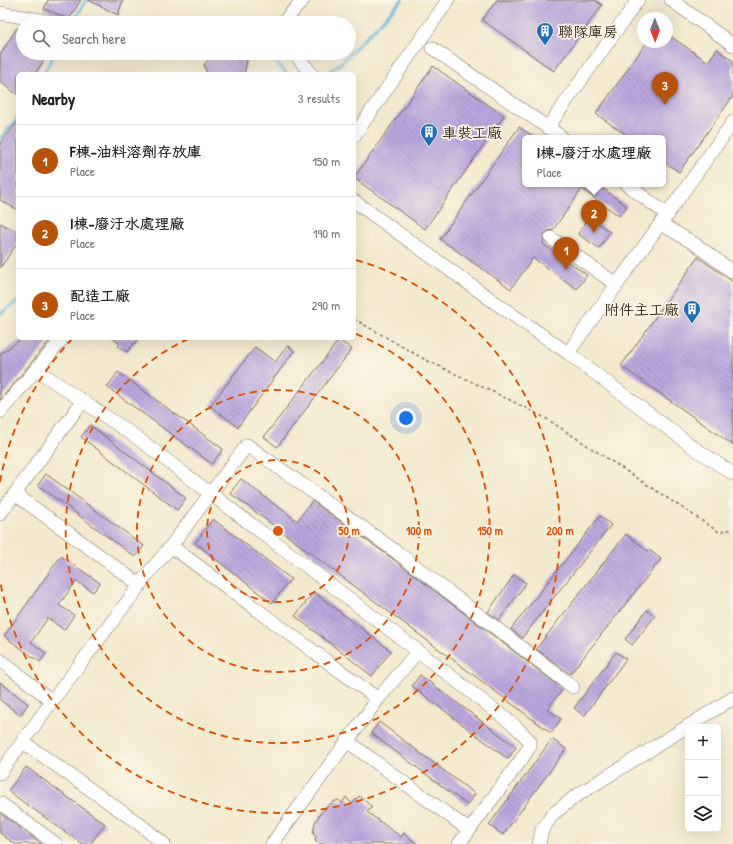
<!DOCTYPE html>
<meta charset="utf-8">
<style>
:root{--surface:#fff;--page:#f6f6f6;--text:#222;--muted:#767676;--line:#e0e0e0;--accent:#b45309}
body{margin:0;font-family:"Patrick Hand","LXGW WenKai TC",sans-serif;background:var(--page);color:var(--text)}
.controls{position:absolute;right:12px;bottom:12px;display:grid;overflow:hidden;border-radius:6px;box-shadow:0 4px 16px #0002}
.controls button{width:36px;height:36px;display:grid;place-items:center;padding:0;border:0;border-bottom:1px solid var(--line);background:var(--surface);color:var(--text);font:20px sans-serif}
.compass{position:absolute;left:637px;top:12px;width:36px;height:36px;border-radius:50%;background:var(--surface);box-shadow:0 4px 16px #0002;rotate:179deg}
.you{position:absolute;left:406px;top:418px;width:14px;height:14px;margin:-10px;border:3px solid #fff;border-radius:50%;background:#1a73e8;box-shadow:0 0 0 6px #1a73e833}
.badge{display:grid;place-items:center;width:26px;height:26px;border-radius:50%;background:var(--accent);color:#fff;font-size:13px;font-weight:700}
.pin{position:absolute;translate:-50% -33px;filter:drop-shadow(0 1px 2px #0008)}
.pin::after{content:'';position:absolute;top:21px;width:14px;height:12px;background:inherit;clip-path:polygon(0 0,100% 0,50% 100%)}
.popup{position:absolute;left:522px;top:135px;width:144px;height:52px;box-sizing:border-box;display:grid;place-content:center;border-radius:6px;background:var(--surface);filter:drop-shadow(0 1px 3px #0005);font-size:13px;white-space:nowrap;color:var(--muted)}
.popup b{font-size:15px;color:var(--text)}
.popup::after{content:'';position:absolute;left:50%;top:100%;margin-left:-8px;border:8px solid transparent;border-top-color:var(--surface)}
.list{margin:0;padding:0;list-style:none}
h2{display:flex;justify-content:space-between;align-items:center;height:52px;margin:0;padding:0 16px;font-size:17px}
h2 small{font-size:13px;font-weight:400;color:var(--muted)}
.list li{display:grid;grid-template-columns:26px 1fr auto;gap:12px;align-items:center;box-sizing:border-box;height:72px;padding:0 16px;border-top:1px solid var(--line)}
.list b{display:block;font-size:15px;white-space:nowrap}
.list p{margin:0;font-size:13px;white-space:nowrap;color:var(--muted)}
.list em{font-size:13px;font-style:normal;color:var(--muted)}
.icon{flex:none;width:22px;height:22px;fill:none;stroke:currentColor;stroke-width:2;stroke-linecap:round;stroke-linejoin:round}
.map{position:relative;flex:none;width:733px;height:844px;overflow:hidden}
.search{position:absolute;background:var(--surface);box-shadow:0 4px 16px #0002;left:16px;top:16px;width:340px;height:44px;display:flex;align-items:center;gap:10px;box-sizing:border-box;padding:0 14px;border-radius:22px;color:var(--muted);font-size:15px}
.panel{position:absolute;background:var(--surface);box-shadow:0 4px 16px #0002;left:16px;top:72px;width:340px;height:268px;border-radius:6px}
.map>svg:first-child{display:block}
</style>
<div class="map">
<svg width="733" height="844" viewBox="0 0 733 844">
<defs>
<pattern id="building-back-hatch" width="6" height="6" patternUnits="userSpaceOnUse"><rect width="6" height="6" fill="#baa7df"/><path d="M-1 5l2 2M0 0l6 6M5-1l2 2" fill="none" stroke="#9888b4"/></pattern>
</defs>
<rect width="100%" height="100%" fill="#fcf5e5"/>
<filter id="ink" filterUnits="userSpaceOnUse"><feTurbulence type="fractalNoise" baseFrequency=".025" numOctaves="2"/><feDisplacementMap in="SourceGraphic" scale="8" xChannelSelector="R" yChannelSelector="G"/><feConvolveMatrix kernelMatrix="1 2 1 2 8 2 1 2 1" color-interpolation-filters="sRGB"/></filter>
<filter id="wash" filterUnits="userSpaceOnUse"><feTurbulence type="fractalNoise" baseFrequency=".012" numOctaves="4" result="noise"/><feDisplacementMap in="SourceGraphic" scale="16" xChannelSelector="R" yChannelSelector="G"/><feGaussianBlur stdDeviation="0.9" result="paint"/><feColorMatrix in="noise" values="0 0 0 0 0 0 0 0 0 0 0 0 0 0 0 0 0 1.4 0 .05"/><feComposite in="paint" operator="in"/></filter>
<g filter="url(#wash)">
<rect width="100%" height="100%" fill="#f3e9ce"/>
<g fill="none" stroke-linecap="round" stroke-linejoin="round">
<path stroke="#63b5de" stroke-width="3" d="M73,23L86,0
M267,53L287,74
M43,74L55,53
M327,74L343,61L402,0
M0,139L14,123L18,116
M0,314L18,301"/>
</g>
<g id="blocks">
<path fill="url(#building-back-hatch)" d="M48,0H81L69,19L44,9Z
M88,0H123L118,15Z
M497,0H595L602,5L554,71L482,20Z
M17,28H23V53H48L35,74H18V95L0,82V55Z
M667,34L708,62L717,49L733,61V96L679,172L663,161V138H631L596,114L647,42H667Z
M214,53L242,54L247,60L244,74H207L204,65Z
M433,66L504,116L425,229L354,178Z
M18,121V210L0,200V144Z
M519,127L536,138H525V184H597L627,206L619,216L582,189L553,230L548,231L544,234L543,244L587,275L577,289L533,258L511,289L440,239Z
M589,217L610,232L599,248L578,234Z
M0,223L18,232V242L0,268Z
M698,257L733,282V445L621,366Z
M23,338H52L0,400V354Z
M112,338H139L127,352L118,346L120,344Z
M339,340L352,349L277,447L264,437Z
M288,345L294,351L238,427L210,406L255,347L275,362Z
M118,372L223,449L212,464L107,387Z
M90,425L186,498L177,510L81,437Z
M46,474L144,546L135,557L38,485Z
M241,479L297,521L312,501L393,559L563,689L547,709L561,719L551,733L230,493Z
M600,516L611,525L522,638L511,629Z
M213,519L291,579L272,603L195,543Z
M626,534L648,551L649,550L661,559L570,674L536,649Z
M61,556L100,583L93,592L76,581L59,605L74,615L64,630L48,618L31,642L46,653L40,662L4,636Z
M514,575L526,583L499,620L488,612Z
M314,592L391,651L372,676L295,616Z
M647,610L655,616L632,645L625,639Z
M616,652L626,659L584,716L574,708Z
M420,675L516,747L508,759L412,686Z
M0,682L28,704L20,715L0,700Z
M379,722L475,794L467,805L371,733Z
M552,739L566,749L503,835L489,825Z
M26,767L105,824L90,844H82L8,791Z
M359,796L372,807L367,812L401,837L404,833L417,844H319L315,841L316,837L313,834L315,823L320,814L330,804L338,800L342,803L346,797L352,804Z
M0,813L42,844H15L0,833Z"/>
</g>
</g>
<g filter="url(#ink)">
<use href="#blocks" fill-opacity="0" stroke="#7b6d5c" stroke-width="1"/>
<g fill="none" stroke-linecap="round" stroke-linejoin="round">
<defs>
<path id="minor" d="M671,0L733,45
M0,13L58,23
M285,23L287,18L303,0
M432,48L563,138
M294,53L312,74
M548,127L638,0
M354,136L448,0
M626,184L668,215
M354,201L507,311L568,353L693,447L733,474
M661,224L695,244L733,272
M551,238L617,285
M568,353L733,122
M37,370L136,437L418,651L515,726L530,741V746L521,760L459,844
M0,412L63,338
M15,494L140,585
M0,514L82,402
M171,546L378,699
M0,660L52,701
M347,741L469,830
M23,742L138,823L164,844
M0,773L52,701L140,585L143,580L171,546L247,445L398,553L573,687
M0,803L56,844
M272,844L378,699L418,651
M539,844L542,830L553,814L576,796L733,698"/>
</defs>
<use href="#minor" stroke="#7b6d5c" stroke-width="14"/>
<path stroke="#7b6d5c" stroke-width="1.5" stroke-dasharray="3 3" stroke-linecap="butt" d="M354,319L424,359L514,402L547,419L719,532L733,529"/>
<use href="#minor" stroke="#fff" stroke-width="13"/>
</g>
</g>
<g fill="none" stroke="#df570d" stroke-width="2" stroke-dasharray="7 5">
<circle cx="278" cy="531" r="71"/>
<circle cx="278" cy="531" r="141"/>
<path d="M356 334A212 212 0 1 1 190 338"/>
<path d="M0 482A282 282 0 0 1 72 339M356 260A282 282 0 1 1 0 580"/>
</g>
<defs>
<symbol id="building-pin" viewBox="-11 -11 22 30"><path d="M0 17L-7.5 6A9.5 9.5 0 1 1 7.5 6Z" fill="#1f6fb2" stroke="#fcf5e5"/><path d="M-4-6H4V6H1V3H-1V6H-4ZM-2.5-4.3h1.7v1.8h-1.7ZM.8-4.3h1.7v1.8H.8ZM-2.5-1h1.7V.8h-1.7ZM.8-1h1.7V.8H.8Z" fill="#fff"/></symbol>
</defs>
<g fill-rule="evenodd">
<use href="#building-pin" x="535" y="21" width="20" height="27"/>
<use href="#building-pin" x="419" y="122" width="20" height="27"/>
<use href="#building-pin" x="682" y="299" width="20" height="27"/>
</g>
<g text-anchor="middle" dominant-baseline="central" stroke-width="3.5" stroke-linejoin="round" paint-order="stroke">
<g font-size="15" fill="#3b2a1e" stroke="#fcf5e5" text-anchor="start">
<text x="558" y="31">聯隊庫房</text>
<text x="442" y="132">車裝工廠</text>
<text x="679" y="309" text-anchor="end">附件主工廠</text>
</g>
</g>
<circle cx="278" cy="531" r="6" fill="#df570d" stroke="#fcf5e5" stroke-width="2"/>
<g font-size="12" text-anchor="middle" font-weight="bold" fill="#df570d" stroke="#fcf5e5" stroke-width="3.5" stroke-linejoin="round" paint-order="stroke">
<text x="349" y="535">50 m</text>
<text x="419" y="535">100 m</text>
<text x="490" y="535">150 m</text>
<text x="560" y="535">200 m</text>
</g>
</svg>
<div class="controls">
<button>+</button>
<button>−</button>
<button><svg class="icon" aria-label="layers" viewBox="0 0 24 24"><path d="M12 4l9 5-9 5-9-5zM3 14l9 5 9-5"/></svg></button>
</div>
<svg class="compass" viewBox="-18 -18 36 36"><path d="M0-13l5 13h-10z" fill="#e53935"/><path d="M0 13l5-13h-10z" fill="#767676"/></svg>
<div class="you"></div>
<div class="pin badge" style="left:566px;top:270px">1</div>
<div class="pin badge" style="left:594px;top:233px">2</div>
<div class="popup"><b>I棟-廢汙水處理廠</b>Place</div>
<div class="pin badge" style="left:665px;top:105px">3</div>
<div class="search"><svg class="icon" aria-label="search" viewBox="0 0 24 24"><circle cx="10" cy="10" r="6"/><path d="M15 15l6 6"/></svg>Search here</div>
<section class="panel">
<h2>Nearby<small>3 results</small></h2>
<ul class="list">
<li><span class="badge">1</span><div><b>F棟-油料溶劑存放庫</b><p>Place</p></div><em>150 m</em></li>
<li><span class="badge">2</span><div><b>I棟-廢汙水處理廠</b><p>Place</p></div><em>190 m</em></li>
<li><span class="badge">3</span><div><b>配造工廠</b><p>Place</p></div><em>290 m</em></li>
</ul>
</section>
</div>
